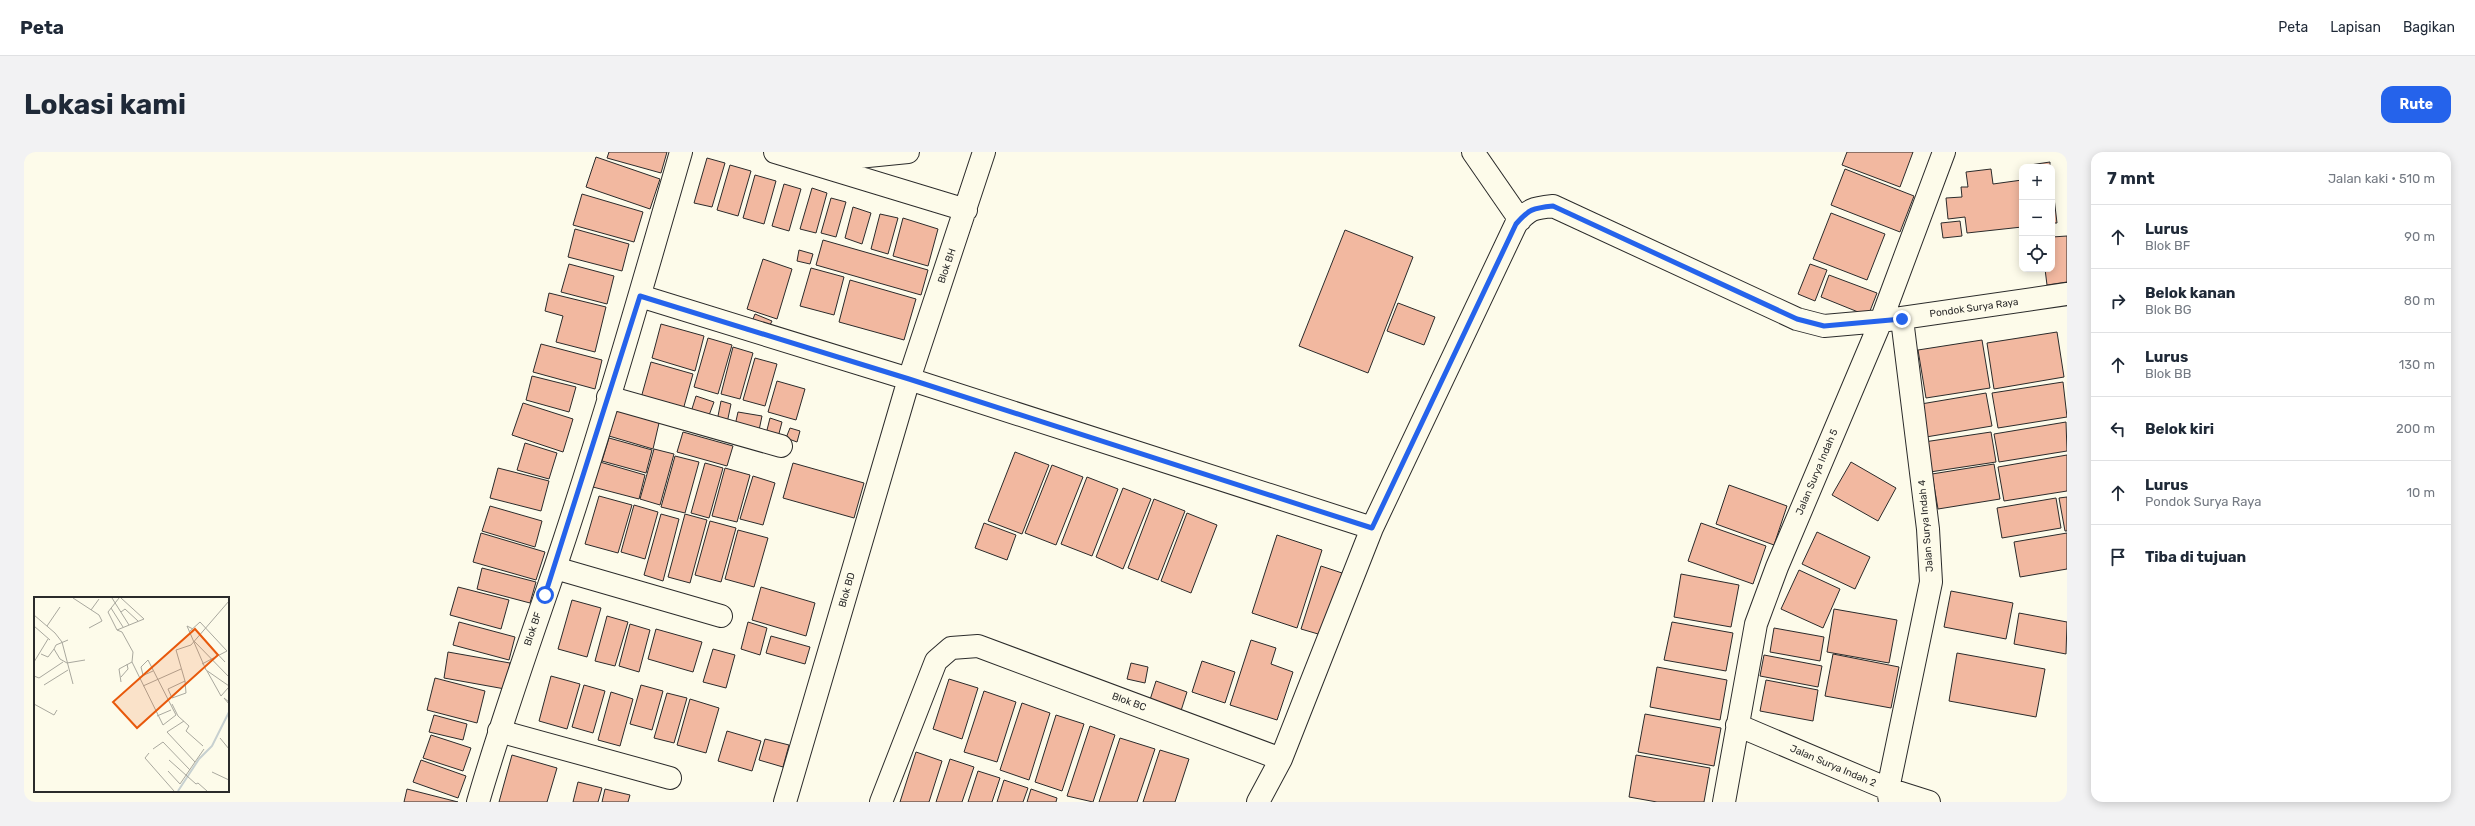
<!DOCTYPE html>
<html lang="id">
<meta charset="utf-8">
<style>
:root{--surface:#fff;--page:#f2f2f3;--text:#1f2937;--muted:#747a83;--line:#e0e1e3;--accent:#2563eb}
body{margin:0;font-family:Rubik,sans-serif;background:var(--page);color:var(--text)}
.controls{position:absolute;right:12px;top:12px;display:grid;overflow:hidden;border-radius:8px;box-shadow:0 2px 10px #0003}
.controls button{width:36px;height:36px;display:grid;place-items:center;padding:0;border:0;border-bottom:1px solid var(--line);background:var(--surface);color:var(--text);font:20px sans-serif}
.stop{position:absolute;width:12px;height:12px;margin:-9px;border:3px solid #2563eb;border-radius:50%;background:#fff}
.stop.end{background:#2563eb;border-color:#fff;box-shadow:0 1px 4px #0008}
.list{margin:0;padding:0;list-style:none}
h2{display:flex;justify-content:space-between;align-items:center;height:52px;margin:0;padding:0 16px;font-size:17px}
h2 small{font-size:13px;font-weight:400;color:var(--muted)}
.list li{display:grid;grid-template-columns:26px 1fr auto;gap:12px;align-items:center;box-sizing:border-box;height:64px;padding:0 16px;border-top:1px solid var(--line)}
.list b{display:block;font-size:15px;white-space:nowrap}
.list p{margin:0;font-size:13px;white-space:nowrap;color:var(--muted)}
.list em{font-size:13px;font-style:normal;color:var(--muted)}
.icon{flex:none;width:22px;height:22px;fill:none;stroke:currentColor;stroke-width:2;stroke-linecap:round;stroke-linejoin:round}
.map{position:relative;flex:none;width:2043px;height:650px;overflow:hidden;border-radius:12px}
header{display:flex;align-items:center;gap:24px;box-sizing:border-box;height:56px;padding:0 20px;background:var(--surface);border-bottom:1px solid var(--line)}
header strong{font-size:19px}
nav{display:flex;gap:22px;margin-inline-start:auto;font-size:14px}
.intro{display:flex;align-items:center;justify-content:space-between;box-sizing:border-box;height:96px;padding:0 24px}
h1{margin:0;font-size:28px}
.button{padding:10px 18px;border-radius:12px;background:var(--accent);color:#fff;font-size:14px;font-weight:700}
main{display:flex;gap:24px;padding:0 24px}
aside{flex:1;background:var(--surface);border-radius:12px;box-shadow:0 2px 10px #0003}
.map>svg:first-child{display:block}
</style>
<header>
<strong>Peta</strong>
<nav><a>Peta</a><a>Lapisan</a><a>Bagikan</a></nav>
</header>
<div class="intro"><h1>Lokasi kami</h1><a class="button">Rute</a></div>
<main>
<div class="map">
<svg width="2043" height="650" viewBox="0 0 2043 650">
<rect width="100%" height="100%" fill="#fdfbea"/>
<path fill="#f2b8a0" stroke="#2b2b2b" d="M585,0H643L637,21L583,6Z
M1823,0H1889L1876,35L1818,13Z
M572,5L636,27L626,57L562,35Z
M683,6L701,11L688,55L670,51Z
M2026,10V15H2006V13Z
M706,13L727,19L714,64L693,58Z
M1821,17L1890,44L1876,80L1807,53Z
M1967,17L1969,32L1998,28V75L1943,81L1941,65L1924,67L1922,46L1938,45L1937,35H1944L1942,20Z
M731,23L752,29L740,72L719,66Z
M2028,29L2033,71H2028Z
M760,32L777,37L765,79L748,74Z
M788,36L803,41L792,81L776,77Z
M558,42L619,60L610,90L549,73Z
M807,46L822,50L812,85L797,81Z
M829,55L847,61L838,92L821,86Z
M1807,61L1861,82L1843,128L1789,107Z
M856,62L874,66L864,102L847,97Z
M879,66L914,77L904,114L869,104Z
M1936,69L1938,84L1919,86L1917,71Z
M551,77L605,92L598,119L544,105Z
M1321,78L1389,105L1344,221L1275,194Z
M2043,84V130L2023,133L2021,117H2028V85Z
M799,88L904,118L897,143L792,113Z
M775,98L789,102L786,112L773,109Z
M739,107L768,117L753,167L723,157Z
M545,112L590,124L583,152L537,140Z
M1786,112L1803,118L1791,149L1774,142Z
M787,116L820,125L810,163L776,154Z
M1805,123L1853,141L1844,164L1797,145Z
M826,128L892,147L880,188L815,170Z
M525,141L582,155L571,200L532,190L539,164L521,159Z
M1374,151L1411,165L1400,193L1363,179Z
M731,162L748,169L743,179L727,172Z
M637,172L680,184L671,219L628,206Z
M2033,180L2040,225L1970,237L1963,191Z
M684,186L708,193L694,242L670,235Z
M1958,188L1966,236L1902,246L1894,198Z
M517,192L578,208L571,237L509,220Z
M709,195L729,201L716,247L697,242Z
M731,206L753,212L741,254L719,248Z
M627,210L669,222L659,258L617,246Z
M508,224L552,235L545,260L502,248Z
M753,229L781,237L772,268L744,260Z
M2039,230L2043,265L1974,276L1968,241Z
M1962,241L1968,274L1902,285L1897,252Z
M672,244L690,250L684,266L667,260Z
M697,249L707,252L703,271L693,269Z
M499,251L549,267L539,300L488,283Z
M592,258L635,271L629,297L585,284Z
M714,260L738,264L734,283L710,278Z
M746,266L758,270L753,289L741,286Z
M2042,270L2043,299L1975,310L1970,282Z
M766,276L776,279L773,290L762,286Z
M659,280L709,294L703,314L653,300Z
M1967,280L1972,310L1906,320L1900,290Z
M585,286L628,298L622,321L578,309Z
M501,291L533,301L525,327L493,318Z
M630,297L650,302L636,353L616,347Z
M991,300L1025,313L998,382L964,369Z
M2043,303V339L1980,349L1974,315Z
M651,304L675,310L661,361L637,355Z
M576,310L621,323L615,347L569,335Z
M1827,310L1872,336L1854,369L1808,343Z
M681,311L699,316L685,366L667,361Z
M769,311L840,331L830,366L759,346Z
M1970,312L1976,347L1914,357L1908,322Z
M1028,313L1059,325L1032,393L1001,381Z
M474,316L525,329L517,359L466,346Z
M701,316L726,323L713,370L688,364Z
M729,324L751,331L739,373L716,367Z
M1063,325L1094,337L1068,404L1037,392Z
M1705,333L1763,354L1750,393L1692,372Z
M1099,336L1127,347L1099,417L1072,405Z
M575,344L608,353L594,401L561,392Z
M2043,345V379H2041L2035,346Z
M2032,346L2037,376L1978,386L1973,356Z
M1130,347L1161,359L1134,428L1104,416Z
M610,353L634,360L621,407L597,400Z
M466,354L518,369L511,395L458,379Z
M1163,361L1193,373L1167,441L1137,429Z
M637,362L655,367L639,429L620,423Z
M661,362L683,368L666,431L644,425Z
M686,369L712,376L697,430L671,423Z
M960,371L992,383L983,408L951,396Z
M1677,371L1742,394L1729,432L1664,409Z
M714,378L744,386L730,435L701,427Z
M1793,380L1846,405L1831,437L1778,412Z
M457,381L521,400L512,428L449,410Z
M2043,381V417L1996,425L1990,390Z
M1253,383L1298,398L1273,476L1228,461Z
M1297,414L1321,422L1301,484L1277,477Z
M458,416L512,430L506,451L453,437Z
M1775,418L1816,437L1799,476L1757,457Z
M1657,422L1715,433L1707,475L1650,465Z
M434,435L485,448L477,477L426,463Z
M737,435L791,451L782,484L728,468Z
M1927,439L1989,451L1982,487L1920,475Z
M548,448L577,456L563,505L534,497Z
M1810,457L1873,468L1865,511L1803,500Z
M1995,461L2043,470L2042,502L1990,492Z
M583,464L604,470L591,514L571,509Z
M435,470L491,485L485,508L429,493Z
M724,470L743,476L736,503L717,497Z
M1648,470L1709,481L1702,519L1640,508Z
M606,472L626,478L615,520L595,514Z
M1750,476L1800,485L1796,509L1746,500Z
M632,477L678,490L669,520L624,507Z
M747,484L786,495L781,512L742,501Z
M1227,488L1252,496L1247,512L1269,520L1253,568L1206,553Z
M689,497L711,503L702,536L679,530Z
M424,500L486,511L481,537L420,526Z
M1933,501L2021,517L2012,565L1925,549Z
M1809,502L1875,515L1867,556L1801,544Z
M1740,503L1798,514L1794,535L1736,524Z
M1178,509L1211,520L1201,551L1168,540Z
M1107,511L1124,515L1121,531L1103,527Z
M1633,515L1703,528L1696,568L1626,555Z
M527,524L556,532L543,577L515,569Z
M411,526L461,539L453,571L403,558Z
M925,527L954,536L938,587L909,577Z
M1742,528L1794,538L1789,569L1736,559Z
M1132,529L1163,540L1155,565L1124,554Z
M560,533L581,539L569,581L548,575Z
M617,533L639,539L628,578L606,572Z
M960,539L992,550L973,610L940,600Z
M587,540L609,547L596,594L574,588Z
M643,541L663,546L650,591L630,586Z
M666,547L695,556L682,601L653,593Z
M998,551L1026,561L1005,628L976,618Z
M1621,562L1697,576L1690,614L1614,600Z
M410,563L443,572L439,588L405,580Z
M1032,563L1060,572L1038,639L1011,630Z
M1066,574L1091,583L1069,650L1043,644Z
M703,579L737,589L728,619L694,609Z
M407,583L447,596L439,619L399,606Z
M1096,586L1131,597L1113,650H1075Z
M741,587L765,593L759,615L735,608Z
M1136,598L1165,607L1151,650H1119Z
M892,600L918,609L905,650H876Z
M488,603L533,616L523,650H475Z
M1612,603L1686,616L1680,650H1633L1605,645Z
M926,607L950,615L938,650H912Z
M397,608L442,624L434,646L389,630Z
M954,619L976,626L968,650H944Z
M980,628L1004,636L999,650H973Z
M554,630L578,636L574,650H549Z
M383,637L434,650H380Z
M581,637L606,643L604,650H578Z
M1007,637L1033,646L1032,650H1003Z"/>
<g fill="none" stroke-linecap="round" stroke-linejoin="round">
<defs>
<path id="minor" d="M751,0L942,58
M1449,0L1496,68
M794,9L884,0
M616,144L885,227L1348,376
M584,245L757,294
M531,416L697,464
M1713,573L1864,637L1905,650
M475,579L646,626
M1257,607L1348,376L1492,72C1505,57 1509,56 1529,54L1773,167L1800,174L1857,169L2043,142
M454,650C477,571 504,494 531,416C577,279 617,139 657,0
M761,650L885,227L960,0
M857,650L912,509L927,496L954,494L1257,607L1234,650
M1700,650L1732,472L1753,415L1857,169L1920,0
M1866,650L1864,637L1907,430L1904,377L1878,167"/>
</defs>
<use href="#minor" stroke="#2b2b2b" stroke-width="24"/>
<use href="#minor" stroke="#fdfbea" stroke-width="22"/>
</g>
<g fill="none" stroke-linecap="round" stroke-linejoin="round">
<path stroke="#2563eb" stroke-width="5" d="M521,443L616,144L885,227L1348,376L1492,72C1505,57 1509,56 1529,54L1773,167L1800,174L1878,167"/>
</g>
<g text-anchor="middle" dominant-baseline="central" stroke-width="3" stroke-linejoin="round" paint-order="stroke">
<g font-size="10" fill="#2b2b2b" stroke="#fdfbea">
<text transform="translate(923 114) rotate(-71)">Blok BH</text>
<text transform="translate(1950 156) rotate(-8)">Pondok Surya Raya</text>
<text transform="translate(1793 320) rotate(-67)">Jalan Surya Indah 5</text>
<text transform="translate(1902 374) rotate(-95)">Jalan Surya Indah 4</text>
<text transform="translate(823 438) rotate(-74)">Blok BD</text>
<text transform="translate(509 477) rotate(-71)">Blok BF</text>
<text transform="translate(1105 550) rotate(20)">Blok BC</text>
<text transform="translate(1809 614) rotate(23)">Jalan Surya Indah 2</text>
</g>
</g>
<g transform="translate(10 445)">
<rect width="195" height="195" fill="#fdfbea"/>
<path fill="none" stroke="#c7d0d0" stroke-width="2" d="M144,194L165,162L178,149L195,115"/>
<path fill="none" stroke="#a9a89e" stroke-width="1" d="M39,1L65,18L68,24L55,31M78,1L95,28M85,1L74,15L83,33L110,22L87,1M77,11L89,30M57,13L65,2M87,15L91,12L104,24M0,18L21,36L28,45L39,87M0,29L16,43M13,29L26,10M159,32L153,29L172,73L195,89M83,33L88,35L99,55L98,65L129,128L142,118L114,63L107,70L109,78M155,35L166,25L193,54L168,67M166,38L191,65M160,44L195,80M20,52L22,48L34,43M7,57L14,60L20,52L26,62L33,66L51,63M0,65L14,42M173,74L187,99L194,91M0,79L5,81L29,65M108,79L119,74M87,80L94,72L93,67M151,84L142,53L157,48L195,4M151,84L152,96L138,101L134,92ZM87,85L85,72L98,65M10,88L34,73M109,89L147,72M195,105L190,101L195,107M0,107L20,118L23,113M138,107L144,119L155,129L152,134L169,149M123,119L137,113M186,141L195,152M119,152L129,145L156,173M115,156L111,161L140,194M135,163L162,187M161,165L170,152M134,174L146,187L161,165L133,135L150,124M178,175L195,183M162,187L164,186L173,194"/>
<path fill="#e8590c" fill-opacity="0.15" stroke="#e8590c" stroke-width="2" d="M161,32L184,58L103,131L79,105Z"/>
<rect width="195" height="195" fill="none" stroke="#2b2b2b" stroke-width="2"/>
</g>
</svg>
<div class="controls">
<button>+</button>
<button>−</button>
<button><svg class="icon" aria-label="locate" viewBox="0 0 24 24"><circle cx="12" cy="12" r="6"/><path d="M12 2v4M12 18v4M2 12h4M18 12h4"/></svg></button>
</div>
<div class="stop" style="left:521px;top:443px"></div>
<div class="stop end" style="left:1878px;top:167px"></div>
</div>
<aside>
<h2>7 mnt<small>Jalan kaki · 510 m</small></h2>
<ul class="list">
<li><svg class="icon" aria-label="ahead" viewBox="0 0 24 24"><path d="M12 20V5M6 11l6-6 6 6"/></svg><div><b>Lurus</b><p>Blok BF</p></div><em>90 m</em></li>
<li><svg class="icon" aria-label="right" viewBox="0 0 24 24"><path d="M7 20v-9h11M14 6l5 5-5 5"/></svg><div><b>Belok kanan</b><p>Blok BG</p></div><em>80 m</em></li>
<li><svg class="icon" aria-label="ahead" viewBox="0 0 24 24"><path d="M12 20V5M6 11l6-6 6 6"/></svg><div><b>Lurus</b><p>Blok BB</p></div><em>130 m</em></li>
<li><svg class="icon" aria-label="left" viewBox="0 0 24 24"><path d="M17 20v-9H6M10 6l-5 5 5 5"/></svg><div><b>Belok kiri</b></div><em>200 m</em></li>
<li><svg class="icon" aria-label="ahead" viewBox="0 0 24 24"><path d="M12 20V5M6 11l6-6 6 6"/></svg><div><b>Lurus</b><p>Pondok Surya Raya</p></div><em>10 m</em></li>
<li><svg class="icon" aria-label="arrive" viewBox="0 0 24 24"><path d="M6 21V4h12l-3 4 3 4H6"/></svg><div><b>Tiba di tujuan</b></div></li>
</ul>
</aside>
</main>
